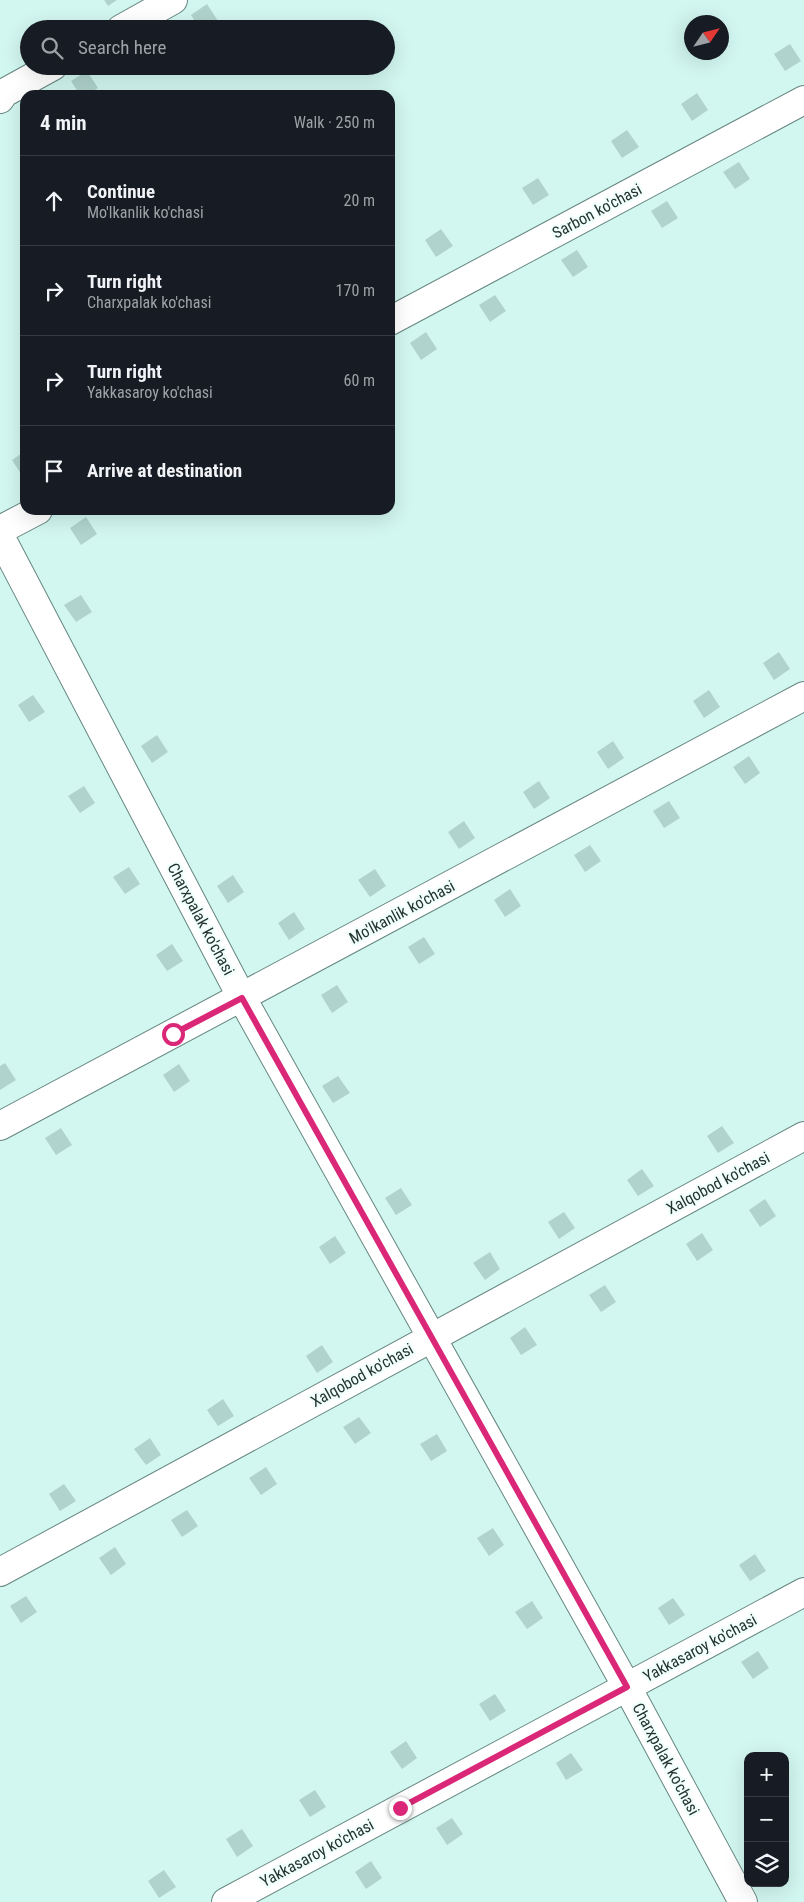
<!DOCTYPE html>
<meta charset="utf-8">
<style>
:root{--surface:#171b24;--page:#20242c;--text:#f1f3f6;--muted:#9ea1a6;--line:#363941}
body{margin:0;font-family:"Roboto Condensed",sans-serif;background:var(--page);color:var(--text)}
.controls{position:absolute;right:15px;bottom:15px;display:grid;overflow:hidden;border-radius:10px;box-shadow:0 5px 20px #0002}
.controls button{width:45px;height:45px;display:grid;place-items:center;padding:0;border:0;border-bottom:1px solid var(--line);background:var(--surface);color:var(--text);font:25px sans-serif}
.compass{position:absolute;left:684px;top:15px;width:45px;height:45px;border-radius:50%;background:var(--surface);box-shadow:0 5px 20px #0002;rotate:55deg}
.stop{position:absolute;width:15px;height:15px;margin:-11px;border:4px solid #db2777;border-radius:50%;background:#fff}
.stop.end{background:#db2777;border-color:#fff;box-shadow:0 1px 5px #0008}
.list{margin:0;padding:0;list-style:none}
h2{display:flex;justify-content:space-between;align-items:center;height:65px;margin:0;padding:0 20px;font-size:21px}
h2 small{font-size:16px;font-weight:400;color:var(--muted)}
.list li{display:grid;grid-template-columns:32px 1fr auto;gap:15px;align-items:center;box-sizing:border-box;height:90px;padding:0 20px;border-top:1px solid var(--line)}
.list b{display:block;font-size:19px;white-space:nowrap}
.list p{margin:0;font-size:16px;white-space:nowrap;color:var(--muted)}
.list em{font-size:16px;font-style:normal;color:var(--muted)}
.icon{flex:none;width:28px;height:28px;fill:none;stroke:currentColor;stroke-width:2;stroke-linecap:round;stroke-linejoin:round}
.map{position:relative;flex:none;width:804px;height:1902px;overflow:hidden}
.search{position:absolute;background:var(--surface);box-shadow:0 5px 20px #0002;left:20px;top:20px;width:375px;height:55px;display:flex;align-items:center;gap:12px;box-sizing:border-box;padding:0 18px;border-radius:28px;color:var(--muted);font-size:19px}
.panel{position:absolute;background:var(--surface);box-shadow:0 5px 20px #0002;left:20px;top:90px;width:375px;height:425px;border-radius:15px}
.map>svg:first-child{display:block}
</style>
<div class="map">
<svg width="804" height="1902" viewBox="0 0 804 1902">
<rect width="100%" height="100%" fill="#d2f7f0"/>
<path fill="#b0d4cd" d="M104,0H117L108,6Z
M207,4L218,21L207,29H200L191,15Z
M790,44L801,61L785,71L774,54Z
M87,71L98,88L87,95H80L71,81Z
M697,93L708,110L692,121L681,104Z
M627,130L639,147L622,158L611,141Z
M739,162L750,179L735,189L723,172Z
M538,178L549,195L533,205L522,188Z
M667,201L678,218L662,228L651,211Z
M441,229L453,246L436,257L425,240Z
M577,250L588,267L573,277L561,260Z
M495,295L506,311L490,322L479,305Z
M426,332L437,349L421,360L410,343Z
M25,451V475L23,477L12,460Z
M86,517L97,534L81,545L70,528Z
M81,595L92,612L76,622L64,605Z
M779,652L790,669L774,680L763,663Z
M709,690L720,707L704,718L693,701Z
M33,695L45,712L29,722L18,705Z
M157,735L168,752L152,763L141,746Z
M613,741L624,758L608,769L597,752Z
M749,756L760,773L745,784L733,767Z
M539,781L550,798L534,809L523,792Z
M84,786L95,803L80,813L68,796Z
M669,801L680,818L664,828L653,811Z
M464,821L475,838L459,849L448,832Z
M590,845L601,861L585,872L574,855Z
M129,867L140,884L125,894L113,877Z
M375,869L386,886L370,897L358,880Z
M233,875L244,892L228,903L217,886Z
M510,889L521,906L505,917L494,900Z
M294,912L305,929L289,940L278,923Z
M424,937L435,954L419,964L408,947Z
M172,944L183,961L167,971L156,955Z
M337,985L348,1002L332,1013L321,995Z
M5,1063L16,1080L0,1090V1066Z
M179,1064L190,1081L174,1092L163,1075Z
M338,1076L350,1093L333,1103L322,1086Z
M722,1126L734,1143L718,1153L707,1136Z
M61,1128L72,1145L56,1155L45,1138Z
M642,1169L654,1186L638,1196L627,1180Z
M401,1188L412,1205L396,1215L385,1198Z
M765,1199L776,1216L760,1227L749,1210Z
M564,1212L575,1228L559,1239L548,1222Z
M702,1233L713,1250L697,1261L686,1244Z
M335,1236L346,1253L330,1264L319,1247Z
M490,1252L500,1269L485,1280L473,1263Z
M605,1285L616,1302L601,1312L589,1295Z
M525,1327L537,1345L521,1355L510,1338Z
M322,1345L333,1362L317,1373L306,1356Z
M223,1399L234,1416L218,1426L207,1410Z
M359,1417L371,1433L355,1444L343,1427Z
M437,1434L447,1451L431,1461L420,1444Z
M150,1438L161,1455L146,1465L134,1449Z
M266,1467L277,1484L261,1495L249,1478Z
M64,1484L76,1501L60,1511L49,1494Z
M187,1510L198,1526L182,1537L171,1520Z
M493,1528L504,1545L489,1556L477,1538Z
M115,1547L126,1564L111,1575L99,1558Z
M755,1554L766,1571L750,1581L739,1565Z
M26,1596L37,1612L21,1623L10,1606Z
M673,1598L685,1615L669,1625L658,1608Z
M532,1601L543,1618L527,1629L515,1612Z
M758,1651L769,1668L753,1679L741,1662Z
M495,1694L506,1711L490,1721L479,1704Z
M406,1741L417,1758L402,1769L390,1752Z
M571,1753L583,1770L566,1780L556,1763Z
M315,1790L326,1807L310,1817L299,1800Z
M452,1818L463,1834L447,1845L436,1828Z
M242,1829L253,1846L237,1857L226,1839Z
M371,1861L382,1878L366,1889L355,1872Z
M164,1870L176,1887L159,1898L148,1881Z"/>
<g fill="none" stroke-linecap="round" stroke-linejoin="round">
<defs>
<path id="street" d="M121,29L173,0
M0,99L4,93L53,66
M390,321L804,100
M0,530L38,510
M0,536L242,998L627,1687L743,1902
M0,1126L804,696
M0,1572L804,1136
M226,1902L804,1592"/>
</defs>
<use href="#street" stroke="#658680" stroke-width="30"/>
<use href="#street" stroke="#fff" stroke-width="28"/>
</g>
<g fill="none" stroke-linecap="round" stroke-linejoin="round">
<path stroke="#db2777" stroke-width="6" d="M173,1034L242,998L627,1687L400,1808"/>
</g>
<g text-anchor="middle" dominant-baseline="central" stroke-width="4.5" stroke-linejoin="round" paint-order="stroke">
<g font-size="16" fill="#253330" stroke="#f1fffc">
<text transform="translate(597 211) rotate(-28)">Sarbon ko'chasi</text>
<text transform="translate(402 912) rotate(-28)">Mo'lkanlik ko'chasi</text>
<text transform="translate(201 919) rotate(62)">Charxpalak ko'chasi</text>
<text transform="translate(718 1183) rotate(-28)">Xalqobod ko'chasi</text>
<text transform="translate(362 1375) rotate(-29)">Xalqobod ko'chasi</text>
<text transform="translate(700 1648) rotate(-28)">Yakkasaroy ko'chasi</text>
<text transform="translate(666 1759) rotate(62)">Charxpalak ko'chasi</text>
<text transform="translate(317 1853) rotate(-28)">Yakkasaroy ko'chasi</text>
</g>
</g>
</svg>
<div class="controls">
<button>+</button>
<button>−</button>
<button><svg class="icon" aria-label="layers" viewBox="0 0 24 24"><path d="M12 4l9 5-9 5-9-5zM3 14l9 5 9-5"/></svg></button>
</div>
<svg class="compass" viewBox="-18 -18 36 36"><path d="M0-13l5 13h-10z" fill="#e53935"/><path d="M0 13l5-13h-10z" fill="#9ea1a6"/></svg>
<div class="stop" style="left:173px;top:1034px"></div>
<div class="stop end" style="left:400px;top:1808px"></div>
<div class="search"><svg class="icon" aria-label="search" viewBox="0 0 24 24"><circle cx="10" cy="10" r="6"/><path d="M15 15l6 6"/></svg>Search here</div>
<section class="panel">
<h2>4 min<small>Walk · 250 m</small></h2>
<ul class="list">
<li><svg class="icon" aria-label="ahead" viewBox="0 0 24 24"><path d="M12 20V5M6 11l6-6 6 6"/></svg><div><b>Continue</b><p>Mo'lkanlik ko'chasi</p></div><em>20 m</em></li>
<li><svg class="icon" aria-label="right" viewBox="0 0 24 24"><path d="M7 20v-9h11M14 6l5 5-5 5"/></svg><div><b>Turn right</b><p>Charxpalak ko'chasi</p></div><em>170 m</em></li>
<li><svg class="icon" aria-label="right" viewBox="0 0 24 24"><path d="M7 20v-9h11M14 6l5 5-5 5"/></svg><div><b>Turn right</b><p>Yakkasaroy ko'chasi</p></div><em>60 m</em></li>
<li><svg class="icon" aria-label="arrive" viewBox="0 0 24 24"><path d="M6 21V4h12l-3 4 3 4H6"/></svg><div><b>Arrive at destination</b></div></li>
</ul>
</section>
</div>
